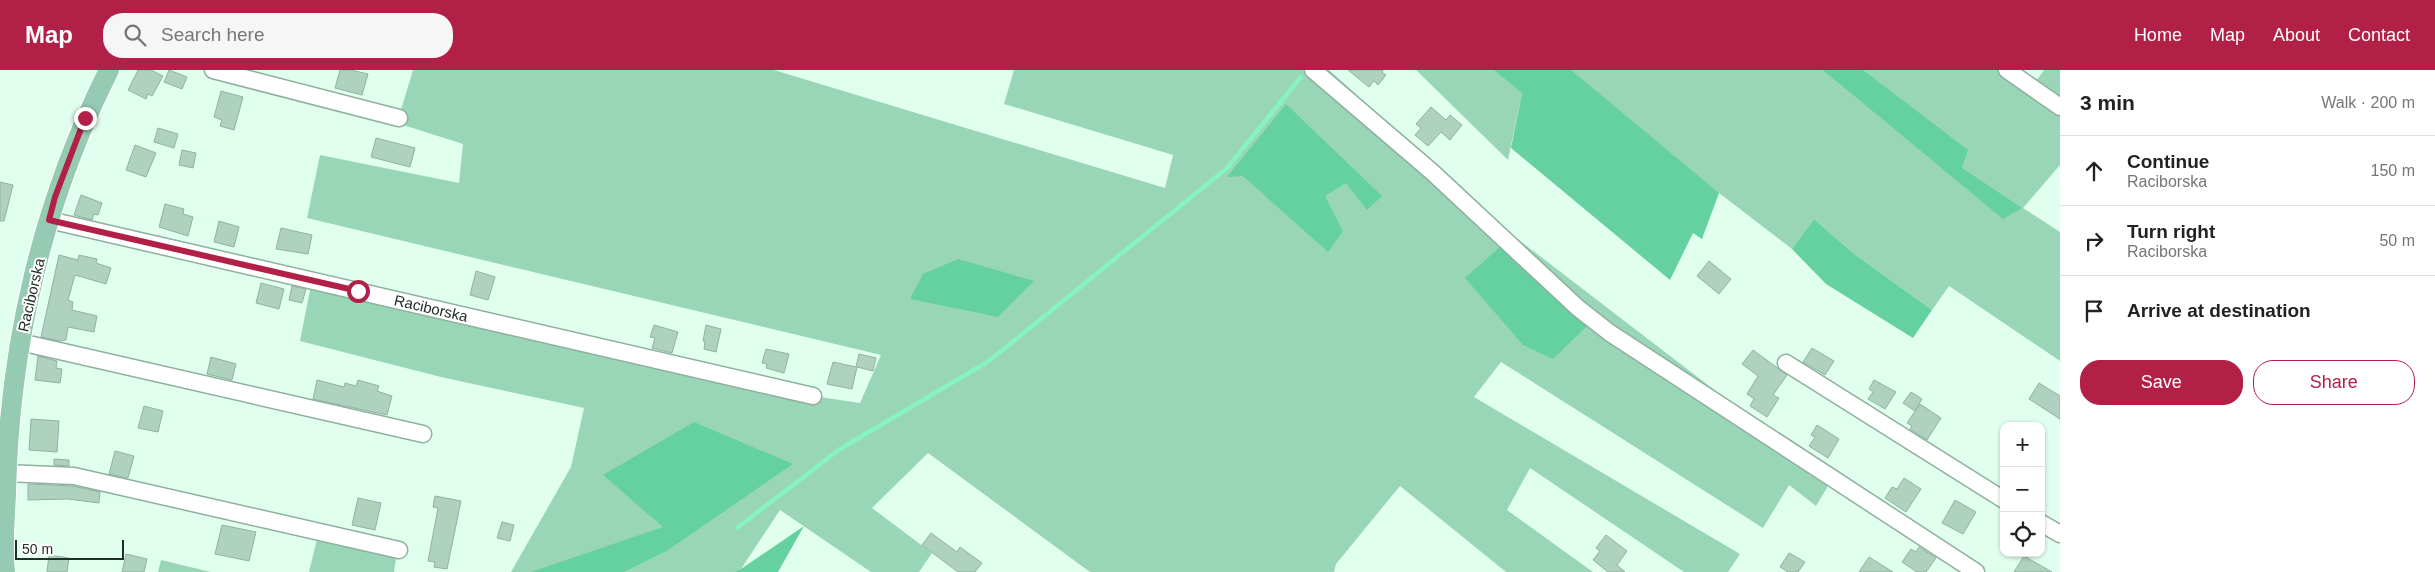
<!DOCTYPE html>
<meta charset="utf-8">
<style>
:root{--surface:#fff;--page:#f6f6f6;--text:#222;--muted:#767676;--line:#e0e0e0;--accent:#b22048}
body{margin:0;font-family:Helvetica,sans-serif;background:var(--page);color:var(--text)}
.controls{position:absolute;right:15px;bottom:15px;display:grid;overflow:hidden;border-radius:10px;box-shadow:0 1px 4px #0004}
.controls button{width:45px;height:45px;display:grid;place-items:center;padding:0;border:0;border-bottom:1px solid var(--line);background:var(--surface);color:var(--text);font:25px sans-serif}
.scale{position:absolute;left:15px;bottom:12px;width:109px;box-sizing:border-box;padding-left:5px;border:2px solid #202e27;border-top:0;font-size:14px;line-height:18px;white-space:nowrap;color:#202e27;-webkit-text-stroke:4px #fff;paint-order:stroke}
.stop{position:absolute;width:15px;height:15px;margin:-11px;border:4px solid #b22048;border-radius:50%;background:#fff}
.stop.end{background:#b22048;border-color:#fff;box-shadow:0 1px 5px #0008}
.list{margin:0;padding:0;list-style:none}
h2{display:flex;justify-content:space-between;align-items:center;height:65px;margin:0;padding:0 20px;font-size:21px}
h2 small{font-size:16px;font-weight:400;color:var(--muted)}
.list li{display:grid;grid-template-columns:32px 1fr auto;gap:15px;align-items:center;box-sizing:border-box;height:70px;padding:0 20px;border-top:1px solid var(--line)}
.list b{display:block;font-size:19px;white-space:nowrap}
.list p{margin:0;font-size:16px;white-space:nowrap;color:var(--muted)}
.list em{font-size:16px;font-style:normal;color:var(--muted)}
.actions{display:flex;gap:10px;padding:15px 20px}
.actions a{flex:1;padding:11px 0;border:1px solid var(--accent);border-radius:20px;text-align:center;font-size:18px;color:var(--accent)}
.actions .main{background:var(--accent);color:#fff}
.icon{flex:none;width:28px;height:28px;fill:none;stroke:currentColor;stroke-width:2;stroke-linecap:round;stroke-linejoin:round}
.map{position:relative;flex:none;width:2060px;height:502px;overflow:hidden}
header{display:flex;align-items:center;gap:30px;box-sizing:border-box;height:70px;padding:0 25px;background:var(--accent);color:#fff}
header strong{font-size:24px}
nav{display:flex;gap:28px;margin-inline-start:auto;font-size:18px}
.search{width:350px;height:45px;background:var(--page);display:flex;align-items:center;gap:12px;box-sizing:border-box;padding:0 18px;border-radius:20px;color:var(--muted);font-size:19px}
main{display:flex}
aside{flex:1;background:var(--surface)}
.map>svg:first-child{display:block}
</style>
<header>
<strong>Map</strong>
<div class="search"><svg class="icon" aria-label="search" viewBox="0 0 24 24"><circle cx="10" cy="10" r="6"/><path d="M15 15l6 6"/></svg>Search here</div>
<nav><a>Home</a><a>Map</a><a>About</a><a>Contact</a></nav>
</header>
<main>
<div class="map">
<svg width="2060" height="502" viewBox="0 0 2060 502">
<rect width="100%" height="100%" fill="#e1ffef"/>
<path fill="#99d6b7" d="M413,0H774L1165,118L1173,85L1004,34L1014,0H1329L1515,167L1721,325L1837,401L1816,436L1789,415L1763,458L1501,292L1474,327L1740,484L1728,502H1684L1530,398L1507,440L1593,502H1506L1400,416L1336,494L1334,502H1090L928,383L872,438L932,483L919,502H871L780,440L741,499L747,502H511L571,397L584,338L441,307L300,271L312,210L813,326L860,333L881,285L307,148L320,85L459,113L463,74L397,53Z
M1416,0H2014L2034,14L2044,0H2060V95L2023,138L2060,162V291L1949,216L1932,240L1853,183L1814,149L1792,179L1719,123L1708,142L1702,169L1522,23L1508,90Z
M318,465L396,489L394,502H309Z
M161,490L211,502H158Z"/>
<path fill="#65d1a0" d="M1494,0H1571L1719,123L1702,169L1693,163L1670,210L1511,78L1522,23Z
M1823,0H1863L1968,80L1962,98L2022,138L2003,149Z
M1286,34L1382,126L1367,140L1346,113L1325,126L1343,161L1328,182L1243,106L1227,107Z
M1814,149L1853,183L1932,240L1913,268L1826,214L1792,179Z
M1500,177L1588,255L1553,289L1523,275L1465,208Z
M958,189L1034,211L998,247L910,229L923,204Z
M694,352L793,394L668,480L624,502H531L663,457L603,405Z
M804,456L778,502H735L741,499Z"/>
<g fill="none" stroke-linecap="round" stroke-linejoin="round">
<path stroke="#87f3c0" stroke-width="4.5" d="M737,458L840,379L989,291L1227,98L1301,7"/>
</g>
<path fill="#aed2bf" stroke="#90b3a1" d="M138,0H151L163,6L152,26L148,24L146,29L128,20Z
M169,0L187,7L182,19L164,12Z
M340,0H351L368,4L362,25L335,18Z
M1348,0H1383L1382,2L1386,5L1378,15L1374,11L1369,17Z
M221,21L243,27L234,60L220,56L222,50L214,47Z
M1431,37L1446,50L1450,45L1462,55L1450,70L1441,62L1428,76L1415,65L1421,58L1416,54Z
M158,58L178,64L174,78L154,72Z
M376,68L415,78L410,97L371,87Z
M135,75L156,83L146,107L126,100Z
M182,80L196,83L193,98L179,95Z
M0,112L13,115L4,151H0Z
M81,125L102,133L98,145L94,144L92,150L74,145Z
M165,134L184,139L183,144L193,147L188,166L159,157Z
M219,151L239,157L234,177L214,172Z
M281,158L312,165L308,184L276,179Z
M59,185L78,190L79,185L97,189L96,193L111,198L106,214L75,205L68,230L73,232L72,240L97,246L94,262L68,257L66,270L60,271L41,267Z
M1709,191L1731,209L1719,224L1697,206Z
M476,201L495,207L488,230L470,225Z
M261,213L284,219L279,239L256,233Z
M292,216L306,219L302,233L289,230Z
M654,255L678,262L672,283L652,278L655,268L650,267Z
M706,255L721,259L716,282L704,279L705,271H703Z
M1812,278L1834,291L1825,305L1803,292Z
M766,279L789,284L784,303L766,298L767,294L762,293Z
M1753,280L1787,305L1773,325L1779,328L1767,347L1750,336L1754,329L1747,324L1758,306L1742,294Z
M859,284L876,288L873,301L857,297L852,319L827,314L833,292L856,297Z
M38,286L57,291L56,298L62,299L60,313L35,310Z
M211,287L236,294L232,310L207,304Z
M317,310L344,317L345,313L356,316L358,310L379,316L377,321L392,326L387,345L313,329Z
M1874,310L1896,322L1885,339L1868,329L1873,322L1869,319Z
M2039,313L2060,326V349L2029,329Z
M1911,322L1922,329L1915,341L1903,333Z
M1920,334L1941,348L1927,370L1910,359L1912,356L1907,353Z
M144,336L163,341L158,362L138,358Z
M31,349L59,351L57,382L29,380Z
M1817,355L1839,369L1828,388L1809,376L1815,367L1811,365Z
M115,381L134,386L128,408L109,404Z
M54,389L69,390V396L54,395Z
M1904,408L1921,419L1906,442L1885,428L1892,417L1897,419Z
M28,414L73,416L100,422L99,433L68,429L28,430Z
M435,426L461,431L447,499L434,497L435,492L428,491L438,438L433,437Z
M358,428L381,433L375,460L352,455Z
M1955,430L1976,442L1963,464L1942,453Z
M502,452L514,455L510,471L497,468Z
M222,455L256,462L249,491L215,484Z
M931,463L957,482L960,477L982,493L975,502H958L922,475Z
M1606,465L1627,481L1617,495L1625,502H1608L1593,490L1600,481L1596,478Z
M1919,477L1936,488L1926,502H1917L1902,492L1911,479L1916,482Z
M1789,483L1805,492L1798,502H1788L1780,497Z
M126,484L147,489L144,502H122Z
M49,485L69,488L67,502H47Z
M2024,486L2052,502H2014Z
M1869,487L1893,502H1859Z"/>
<g fill="none" stroke-linecap="round" stroke-linejoin="round">
<defs>
<path id="minor" d="M213,0L399,48
M1313,0L1431,101L1578,238L1610,263L1976,502
M2007,0L2060,37
M49,150L813,326
M20,272L423,364
M1786,293L2004,430
M6,403L74,406L399,480
M2041,453L2060,464"/>
<path id="major" d="M5,502C2,476 5,449 6,423C9,276 43,131 109,0"/>
</defs>
<use href="#minor" stroke="#8eb09e" stroke-width="19"/>
<use href="#major" stroke="#fff" stroke-width="22"/>
<use href="#minor" stroke="#fff" stroke-width="16"/>
<use href="#major" stroke="#95cbb3" stroke-width="20"/>
</g>
<g fill="none" stroke-linecap="round" stroke-linejoin="round">
<path stroke="#b22048" stroke-width="6" d="M85,48L55,127L49,150L358,221"/>
</g>
<g text-anchor="middle" dominant-baseline="central" stroke-width="4" stroke-linejoin="round" paint-order="stroke">
<g font-size="15" fill="#202e27" stroke="#fff">
<text transform="translate(31 225) rotate(-77)">Raciborska</text>
<text transform="translate(431 238) rotate(13)">Raciborska</text>
</g>
</g>
</svg>
<div class="controls">
<button>+</button>
<button>−</button>
<button><svg class="icon" aria-label="locate" viewBox="0 0 24 24"><circle cx="12" cy="12" r="6"/><path d="M12 2v4M12 18v4M2 12h4M18 12h4"/></svg></button>
</div>
<div class="scale">50 m</div>
<div class="stop" style="left:358px;top:221px"></div>
<div class="stop end" style="left:85px;top:48px"></div>
</div>
<aside>
<h2>3 min<small>Walk · 200 m</small></h2>
<ul class="list">
<li><svg class="icon" aria-label="ahead" viewBox="0 0 24 24"><path d="M12 20V5M6 11l6-6 6 6"/></svg><div><b>Continue</b><p>Raciborska</p></div><em>150 m</em></li>
<li><svg class="icon" aria-label="right" viewBox="0 0 24 24"><path d="M7 20v-9h11M14 6l5 5-5 5"/></svg><div><b>Turn right</b><p>Raciborska</p></div><em>50 m</em></li>
<li><svg class="icon" aria-label="arrive" viewBox="0 0 24 24"><path d="M6 21V4h12l-3 4 3 4H6"/></svg><div><b>Arrive at destination</b></div></li>
</ul>
<div class="actions"><a class="main">Save</a><a>Share</a></div>
</aside>
</main>
